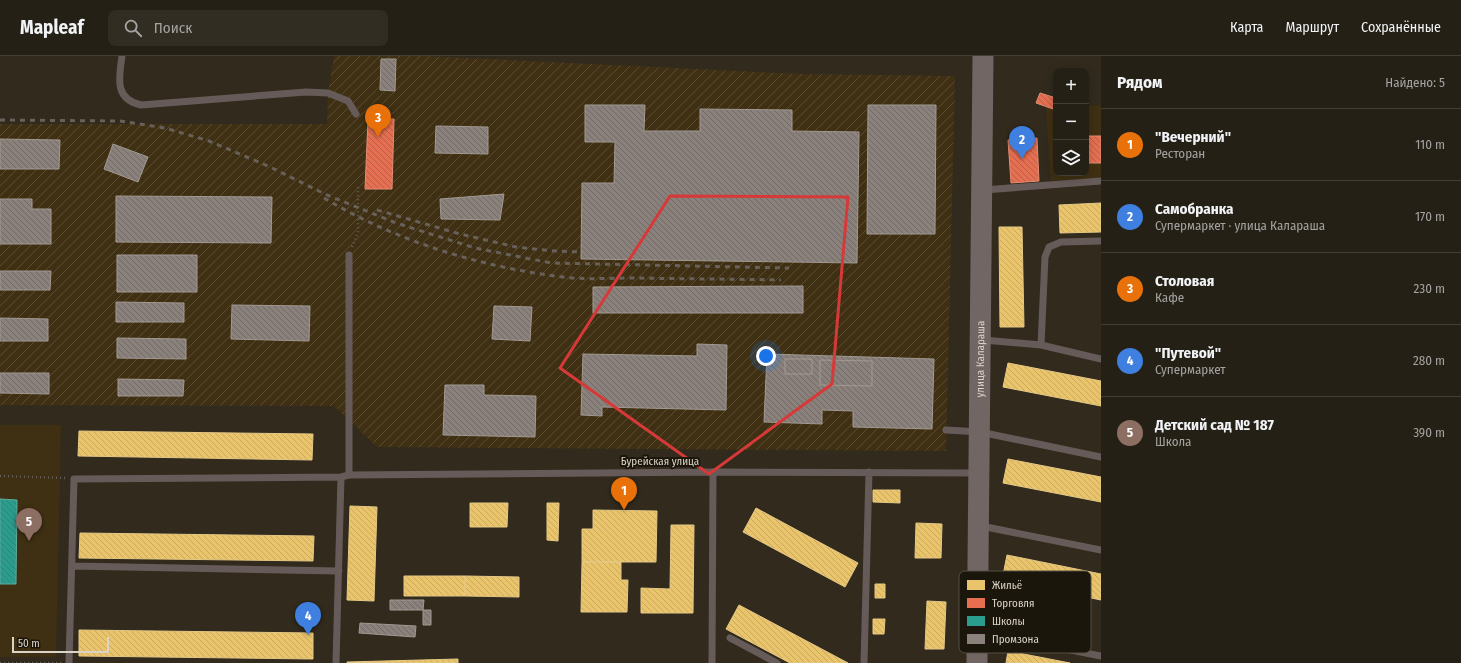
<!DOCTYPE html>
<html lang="ru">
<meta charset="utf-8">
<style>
:root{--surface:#252016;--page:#312d23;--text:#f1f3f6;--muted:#a3a3a1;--line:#423e35;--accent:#a0988a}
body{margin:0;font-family:"Fira Sans Condensed",sans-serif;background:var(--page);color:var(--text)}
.controls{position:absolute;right:12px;top:12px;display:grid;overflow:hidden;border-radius:8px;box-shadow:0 2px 10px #0003}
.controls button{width:36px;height:36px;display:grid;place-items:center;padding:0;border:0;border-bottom:1px solid var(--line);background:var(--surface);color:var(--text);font:20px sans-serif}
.scale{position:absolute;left:12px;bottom:10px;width:97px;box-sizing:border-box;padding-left:4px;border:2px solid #dbd3c5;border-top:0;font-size:11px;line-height:14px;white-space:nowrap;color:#dbd3c5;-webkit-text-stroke:3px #1b160c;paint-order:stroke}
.you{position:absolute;left:766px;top:300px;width:14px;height:14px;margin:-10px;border:3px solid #fff;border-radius:50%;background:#1a73e8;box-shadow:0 0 0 6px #1a73e833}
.badge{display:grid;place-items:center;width:26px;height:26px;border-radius:50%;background:var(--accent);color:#fff;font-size:13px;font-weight:700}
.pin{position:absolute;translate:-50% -33px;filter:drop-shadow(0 1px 2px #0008)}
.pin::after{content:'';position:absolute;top:21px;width:14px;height:12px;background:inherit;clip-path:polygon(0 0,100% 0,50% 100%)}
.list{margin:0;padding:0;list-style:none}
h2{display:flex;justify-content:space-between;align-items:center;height:52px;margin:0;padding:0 16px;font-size:17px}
h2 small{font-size:13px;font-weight:400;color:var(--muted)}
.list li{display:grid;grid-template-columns:26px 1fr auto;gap:12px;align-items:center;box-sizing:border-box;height:72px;padding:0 16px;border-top:1px solid var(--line)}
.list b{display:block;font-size:15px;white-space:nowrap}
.list p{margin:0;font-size:13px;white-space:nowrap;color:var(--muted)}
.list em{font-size:13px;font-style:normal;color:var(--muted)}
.icon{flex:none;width:22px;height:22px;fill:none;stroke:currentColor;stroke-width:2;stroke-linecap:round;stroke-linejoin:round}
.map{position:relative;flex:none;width:1101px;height:607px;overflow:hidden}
header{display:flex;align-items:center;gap:24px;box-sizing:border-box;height:56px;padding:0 20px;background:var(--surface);border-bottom:1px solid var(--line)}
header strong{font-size:19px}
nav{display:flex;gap:22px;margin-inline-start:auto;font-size:14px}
.search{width:280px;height:36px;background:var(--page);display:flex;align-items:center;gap:10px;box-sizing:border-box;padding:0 14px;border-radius:8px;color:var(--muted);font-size:15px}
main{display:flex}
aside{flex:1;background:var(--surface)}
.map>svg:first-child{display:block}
</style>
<header>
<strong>Mapleaf</strong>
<div class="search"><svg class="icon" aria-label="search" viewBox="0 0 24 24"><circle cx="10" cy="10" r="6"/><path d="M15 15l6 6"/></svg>Поиск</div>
<nav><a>Карта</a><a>Маршрут</a><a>Сохранённые</a></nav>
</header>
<main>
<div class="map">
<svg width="1101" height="607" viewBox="0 0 1101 607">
<defs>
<pattern id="industrial-furrows" width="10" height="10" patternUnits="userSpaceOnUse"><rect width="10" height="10" fill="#3f3013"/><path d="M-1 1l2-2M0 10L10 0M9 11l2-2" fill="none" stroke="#5a4d34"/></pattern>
<pattern id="homes-back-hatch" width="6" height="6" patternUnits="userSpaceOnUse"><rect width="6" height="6" fill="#e9c46a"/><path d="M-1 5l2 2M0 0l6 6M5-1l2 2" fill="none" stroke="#c8a961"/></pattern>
<pattern id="shops-back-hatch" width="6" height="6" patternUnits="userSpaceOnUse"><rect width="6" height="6" fill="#e76f51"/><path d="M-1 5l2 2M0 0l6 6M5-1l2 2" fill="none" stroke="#b6614a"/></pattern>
<pattern id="schools-back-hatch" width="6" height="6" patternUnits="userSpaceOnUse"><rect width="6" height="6" fill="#2a9d8f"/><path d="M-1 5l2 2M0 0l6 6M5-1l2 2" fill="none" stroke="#318176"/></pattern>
<pattern id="industry-back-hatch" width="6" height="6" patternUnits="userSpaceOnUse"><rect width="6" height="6" fill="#8a817c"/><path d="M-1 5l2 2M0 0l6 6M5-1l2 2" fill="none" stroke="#716a65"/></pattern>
</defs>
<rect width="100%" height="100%" fill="#312a1d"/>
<path fill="#3f3013" d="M1101,49V122L1051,125L1046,52L1056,51V117H1086V50Z
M0,369H61L56,601H0Z"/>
<path fill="url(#industrial-furrows)" d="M334,0H425L801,18L955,20L946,395L377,391L334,350L0,349V68H327L328,37Z"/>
<path fill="url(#homes-back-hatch)" stroke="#e5c885" d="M1101,147V176L1060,177L1059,149Z
M999,171H1022L1024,271H1000Z
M1008,307L1101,325V350L1003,331Z
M79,375L313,378L312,404L78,400Z
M1008,403L1101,421V446L1003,427Z
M873,434H900V447L873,446Z
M470,447H508L507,471H470Z
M547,447H559L558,485L547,484Z
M350,450L377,451L374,545L347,544Z
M756,452L858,507L845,531L743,476Z
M593,454L657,455L656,506H582V473H593Z
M916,467L942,468L941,502H915Z
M671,469H694L693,557H641V532L670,533Z
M80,477L314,480L313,505L79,502Z
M1007,499L1101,518V544L1002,524Z
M582,506H621V524H628L627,556H581Z
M404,520H465V540H404Z
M465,520L519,521V541L465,540Z
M875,528H885V542H875Z
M927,545L946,546L944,593H925Z
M739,549L848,607H790L726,573Z
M873,563H885L884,578H873Z
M79,574L313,577V603L79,600Z
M1008,595L1070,607H1006Z
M458,603V607H347V606Z"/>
<path fill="url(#shops-back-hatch)" stroke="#e38d74" d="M1040,37L1056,42V54L1036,47Z
M368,63H394L392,133H365Z
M1086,80H1101V107H1086Z
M1037,82L1039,125L1011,127L1008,84Z"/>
<path fill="url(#schools-back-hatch)" stroke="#5fad9f" d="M0,443L17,444L16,528H0Z"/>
<path fill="url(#industry-back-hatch)" stroke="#a29a92" d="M381,3H396L395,35L380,34Z
M585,49H645L644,75H700V53L792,54V75L859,76L857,207L581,203L582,127H614L615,86H585Z
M868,49H936L935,178H867Z
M436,70L488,71V98L435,97Z
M0,83L60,84L59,113H0Z
M113,88L148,101L138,126L104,113Z
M504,138L500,164L441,163L440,143Z
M116,140L272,141L271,187L116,186Z
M0,143H32V153H51V188H0Z
M117,199H197V236H117Z
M0,215H51L50,234H0Z
M803,230V257H593V231Z
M116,246L184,247V266H116Z
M232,249L310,250L309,285L231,283Z
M494,250L532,251L530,285L492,283Z
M0,262L48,263V285H0Z
M117,282L186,283V303L117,302Z
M697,288L727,289L726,354L602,351V360L581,359L583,298L697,300Z
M767,298L934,303L932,373L853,371V355L822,354V368L764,366Z
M785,303H812V318H785Z
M820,304L872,305V330L820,329Z
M0,317H49V338L0,337Z
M118,323L184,324L183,340H118Z
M445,329H484V339L536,340L535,381L443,379Z
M390,544H424L423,554H390Z
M423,554H431V569H423Z
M360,567L416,570L415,581L359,577Z"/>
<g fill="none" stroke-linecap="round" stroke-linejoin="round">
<path stroke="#645c58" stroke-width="2.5" stroke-dasharray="1 3" stroke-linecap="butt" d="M352,191L358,176V130
M0,420L65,422
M0,607H61"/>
<path stroke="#665b59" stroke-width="7" d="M122,0C119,22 114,43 141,49L306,36L328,37L348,45L356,58
M984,134L1101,125
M983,284L1041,289L1101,303
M1041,289L1045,201L1049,191L1061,186L1101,185
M946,374L980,376L1101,401
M349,419V199
M981,470L1101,494
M73,510L339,515
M980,576L1101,600
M730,582L777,607
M69,607L74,423L341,421L349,419L713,416L977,417
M336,607L341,421
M712,607L713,416
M864,607L869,416"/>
<path stroke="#726664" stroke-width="21" id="s1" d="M977,607L983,0"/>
<path stroke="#68615b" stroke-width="3" stroke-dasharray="5 5" stroke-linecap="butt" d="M0,64L120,65L165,72L209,85L268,110L327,139L396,167L475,192L551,207L789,212
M324,142C396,185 480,211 563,221C587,224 612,222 636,222C684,223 733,223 781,224
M377,154L460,178L516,191L555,195L581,196"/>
</g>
<path fill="none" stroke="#d63938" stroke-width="3" stroke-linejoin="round" d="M670,140L848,141L832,328L709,418L560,312Z"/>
<g text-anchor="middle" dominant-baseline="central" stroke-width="4" stroke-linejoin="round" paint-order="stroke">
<g font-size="11" fill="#dbd3c5" stroke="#1b160c">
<text stroke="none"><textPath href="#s1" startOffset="304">улица Калараша</textPath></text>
<text x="660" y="405">Бурейская улица</text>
</g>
</g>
<rect x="959" y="515" width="132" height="82" rx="6" fill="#1b160c" stroke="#554f44" stroke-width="1"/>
<rect x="967" y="524" width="18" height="10" fill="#e9c46a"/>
<rect x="967" y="542" width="18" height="10" fill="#e76f51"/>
<rect x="967" y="560" width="18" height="10" fill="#2a9d8f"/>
<rect x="967" y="578" width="18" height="10" fill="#8a817c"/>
<g font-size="11" fill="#dbd3c5">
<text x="992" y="533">Жильё</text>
<text x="992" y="551">Торговля</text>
<text x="992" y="569">Школы</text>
<text x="992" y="587">Промзона</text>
</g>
</svg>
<div class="controls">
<button>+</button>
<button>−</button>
<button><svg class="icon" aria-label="layers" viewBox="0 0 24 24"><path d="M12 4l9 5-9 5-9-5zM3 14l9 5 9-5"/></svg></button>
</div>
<div class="scale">50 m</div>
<div class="you"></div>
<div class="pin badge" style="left:624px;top:454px;background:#e8710a">1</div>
<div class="pin badge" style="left:1022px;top:103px;background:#3f7fe0">2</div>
<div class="pin badge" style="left:378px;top:81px;background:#e8710a">3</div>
<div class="pin badge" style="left:308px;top:579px;background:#3f7fe0">4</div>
<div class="pin badge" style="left:29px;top:485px;background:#8d6e63">5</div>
</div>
<aside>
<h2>Рядом<small>Найдено: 5</small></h2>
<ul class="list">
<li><span class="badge" style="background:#e8710a">1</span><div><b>&quot;Вечерний&quot;</b><p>Ресторан</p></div><em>110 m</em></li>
<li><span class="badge" style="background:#3f7fe0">2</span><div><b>Самобранка</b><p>Супермаркет · улица Калараша</p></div><em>170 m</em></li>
<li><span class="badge" style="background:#e8710a">3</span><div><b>Столовая</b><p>Кафе</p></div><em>230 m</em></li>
<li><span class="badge" style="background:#3f7fe0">4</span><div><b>&quot;Путевой&quot;</b><p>Супермаркет</p></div><em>280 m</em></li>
<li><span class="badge" style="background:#8d6e63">5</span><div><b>Детский сад № 187</b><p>Школа</p></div><em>390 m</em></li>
</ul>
</aside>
</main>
